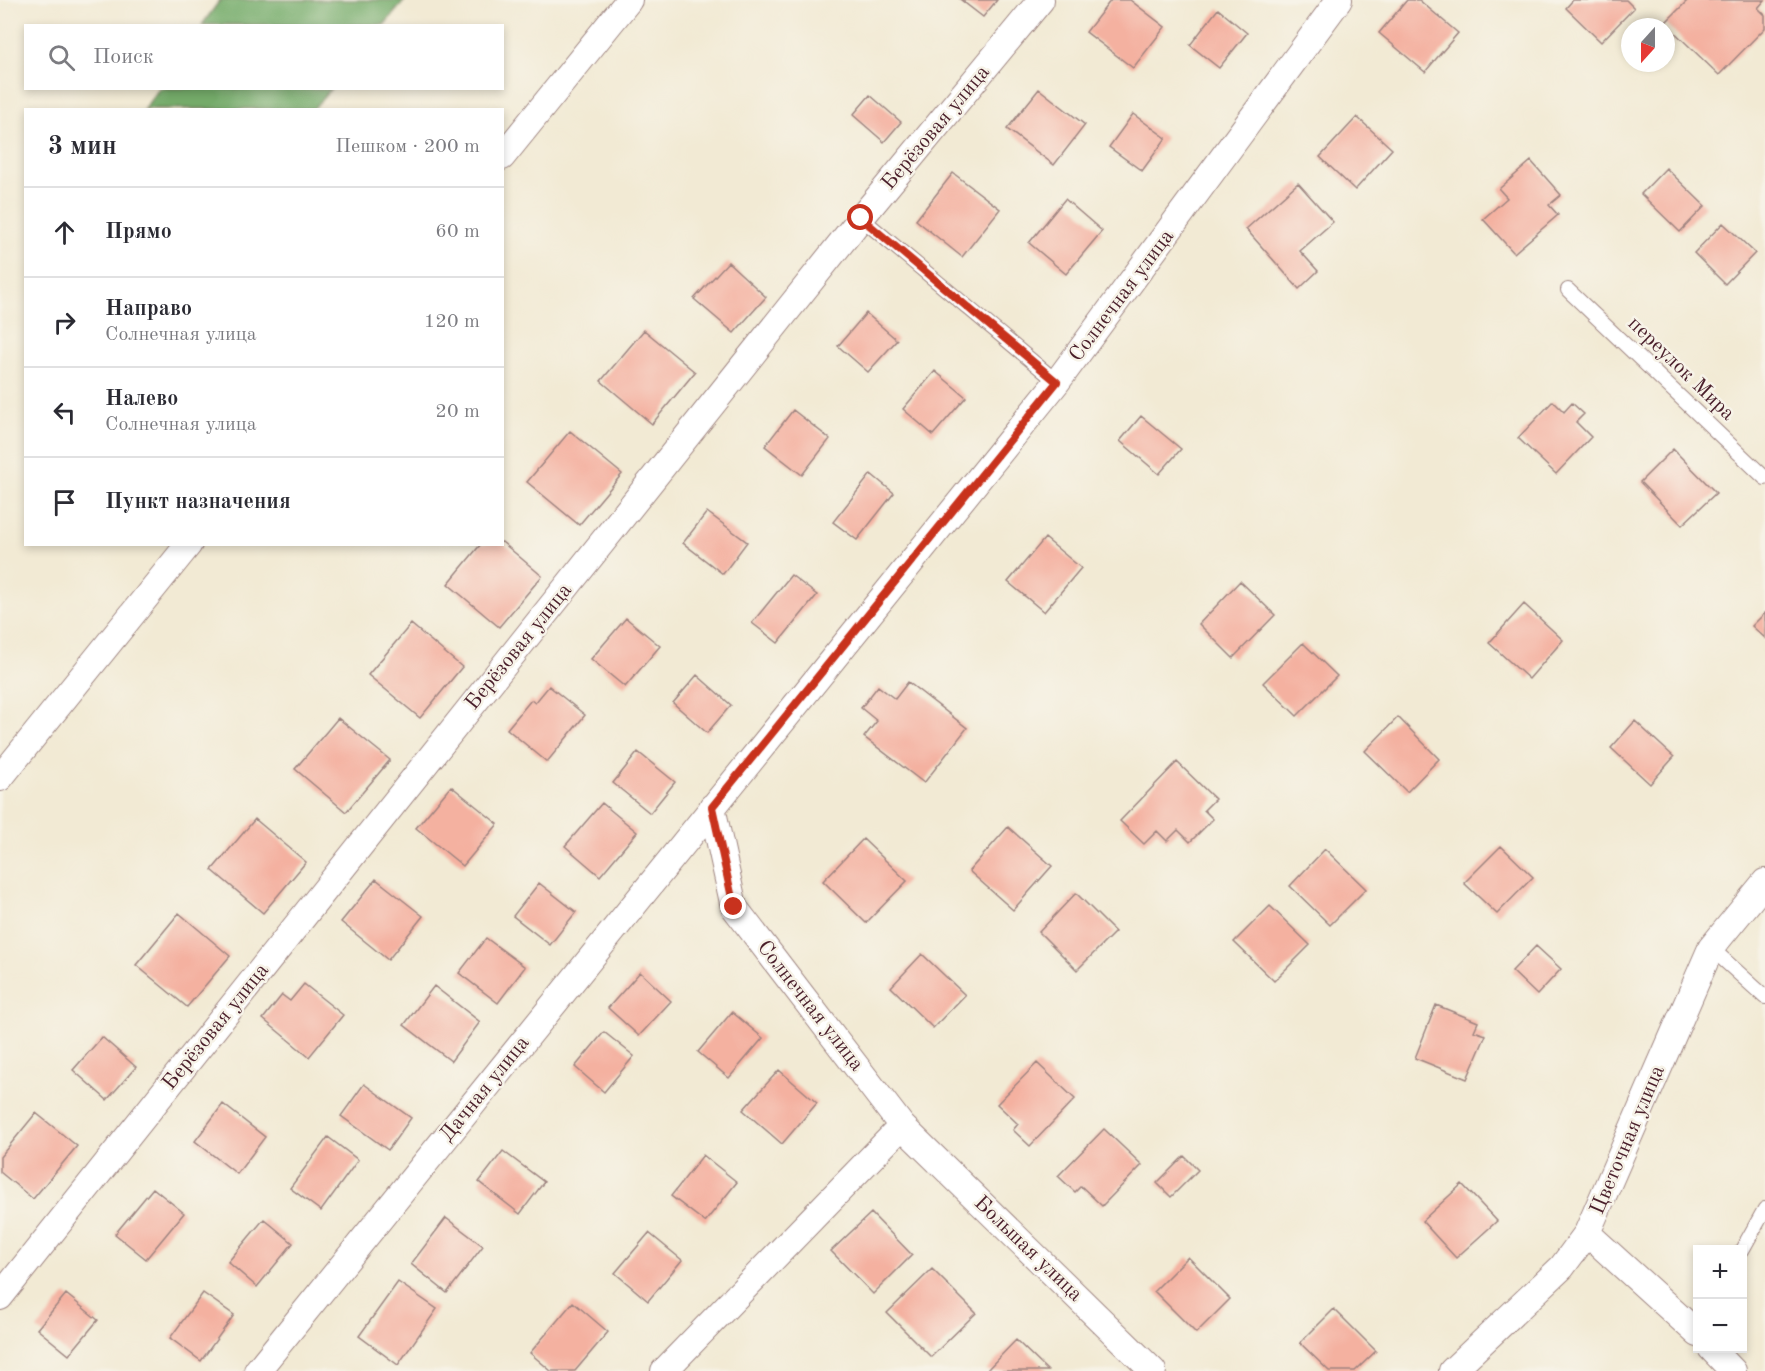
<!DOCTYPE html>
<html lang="ru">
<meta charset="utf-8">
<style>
:root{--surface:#fff;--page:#f7f7f7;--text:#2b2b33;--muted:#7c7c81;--line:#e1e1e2}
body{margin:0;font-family:"Old Standard TT",serif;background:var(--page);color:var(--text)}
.controls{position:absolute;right:18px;bottom:18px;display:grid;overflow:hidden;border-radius:0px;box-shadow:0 3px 9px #0003}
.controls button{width:54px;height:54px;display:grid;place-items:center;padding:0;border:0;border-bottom:2px solid var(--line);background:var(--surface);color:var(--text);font:30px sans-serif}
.compass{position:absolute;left:1621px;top:18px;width:54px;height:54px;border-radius:50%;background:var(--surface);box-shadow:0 3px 9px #0003;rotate:201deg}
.stop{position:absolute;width:18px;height:18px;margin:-14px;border:4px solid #c8321e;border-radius:50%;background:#fff}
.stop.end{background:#c8321e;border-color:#fff;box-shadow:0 2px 6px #0008}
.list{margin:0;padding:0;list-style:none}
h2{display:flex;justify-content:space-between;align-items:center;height:78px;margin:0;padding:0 24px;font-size:26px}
h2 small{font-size:20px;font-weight:400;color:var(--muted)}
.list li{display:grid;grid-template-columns:39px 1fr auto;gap:18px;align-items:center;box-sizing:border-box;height:90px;padding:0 24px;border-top:2px solid var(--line)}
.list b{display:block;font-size:22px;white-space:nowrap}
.list p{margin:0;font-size:20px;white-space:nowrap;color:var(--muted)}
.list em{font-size:20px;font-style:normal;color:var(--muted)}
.icon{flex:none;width:33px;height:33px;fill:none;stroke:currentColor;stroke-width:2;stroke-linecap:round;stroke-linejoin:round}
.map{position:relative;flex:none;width:1765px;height:1371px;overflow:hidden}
.search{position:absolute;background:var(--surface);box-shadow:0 3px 9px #0003;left:24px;top:24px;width:480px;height:66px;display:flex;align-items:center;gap:15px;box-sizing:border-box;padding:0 21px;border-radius:0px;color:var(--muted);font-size:22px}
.panel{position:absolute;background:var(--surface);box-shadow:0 3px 9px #0003;left:24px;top:108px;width:480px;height:438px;border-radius:0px}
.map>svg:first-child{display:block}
</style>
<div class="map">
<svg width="1765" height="1371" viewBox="0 0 1765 1371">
<rect width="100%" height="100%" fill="#f7f3e8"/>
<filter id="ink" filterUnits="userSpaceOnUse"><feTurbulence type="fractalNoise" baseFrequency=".0167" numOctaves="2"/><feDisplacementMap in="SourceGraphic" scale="12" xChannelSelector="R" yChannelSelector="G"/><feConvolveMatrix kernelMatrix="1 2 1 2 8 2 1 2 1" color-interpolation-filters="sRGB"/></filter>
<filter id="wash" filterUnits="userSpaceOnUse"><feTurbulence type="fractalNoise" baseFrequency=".008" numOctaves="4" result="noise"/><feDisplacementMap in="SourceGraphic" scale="24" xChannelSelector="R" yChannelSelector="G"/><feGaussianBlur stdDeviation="1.35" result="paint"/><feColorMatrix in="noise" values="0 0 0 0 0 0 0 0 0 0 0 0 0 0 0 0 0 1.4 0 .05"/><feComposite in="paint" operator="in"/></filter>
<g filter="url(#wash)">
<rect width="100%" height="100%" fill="#f2ead4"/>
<path fill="#74ac6a" stroke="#5f664a" stroke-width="1.5" d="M220,0H405L384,25H202Z
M159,89V88L331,89L313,109H144Z"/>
<g id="blocks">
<path fill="#f4b1a0" d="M961,0H997L983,17Z
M1111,0H1130L1165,27L1133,68L1086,32Z
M1407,0H1419L1458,33L1425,72L1379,33Z
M1573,0H1626L1634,8L1601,42L1566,8Z
M1688,0H1765L1758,8L1765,15V28L1719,75L1665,23Z
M1218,9L1247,33L1219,68L1190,45Z
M1039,89L1085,125L1054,165L1007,129Z
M870,95L901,122L884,142L853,115Z
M1133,114L1166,138L1142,171L1109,147Z
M1357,117L1392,149L1355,190L1320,157Z
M1531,161L1561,195L1549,205L1558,215L1514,253L1483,219L1507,198L1499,189Z
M1666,168L1705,206L1680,232L1641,194Z
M953,173L1000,209L962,257L916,220Z
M1298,183L1333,222L1300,251L1318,271L1299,289L1246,229Z
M1065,199L1102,231L1066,274L1029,243Z
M1723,223L1755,253L1725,284L1694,253Z
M728,262L766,297L734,333L694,299Z
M866,313L897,340L868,372L838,346Z
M644,330L695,372L652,424L601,381Z
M935,371L966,397L933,435L903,409Z
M1553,401L1564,412L1572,403L1584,414L1576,422L1591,437L1556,474L1518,438Z
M793,410L830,439L802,475L765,446Z
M1141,416L1181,449L1159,474L1120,441Z
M570,431L622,474L579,525L527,482Z
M1673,449L1716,493L1682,525L1640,482Z
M871,474L894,493L857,540L833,522Z
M707,512L747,542L723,574L683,543Z
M1045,538L1081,568L1044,612L1008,582Z
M502,542L542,576L499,627L448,584L481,544Z
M791,575L817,595L778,643L752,623Z
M1240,581L1275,615L1233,658L1199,624Z
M1524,604L1563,640L1529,679L1489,643Z
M1765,613V638L1752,626Z
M626,618L660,646L625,687L591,659Z
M411,624L462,667L420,718L368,675Z
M1303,643L1337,676L1297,716L1263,683Z
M697,675L731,705L707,733L673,703Z
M908,682L967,728L924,783L864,737L877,721L861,708L878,686L895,699Z
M549,686L585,715L547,762L507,729L531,700L535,703Z
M1398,717L1439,759L1407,792L1365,751Z
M338,718L390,760L346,812L295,769Z
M1635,721L1674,757L1650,784L1611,748Z
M638,752L675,782L650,813L613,783Z
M1177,762L1215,799L1204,810L1213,819L1190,842L1178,830L1167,841L1157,831L1144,844L1120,821Z
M451,786L498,824L463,866L416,828Z
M602,803L637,832L600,876L565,846Z
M255,819L306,862L263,913L212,870Z
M1008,827L1052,866L1013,910L969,871Z
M863,839L907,881L866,923L823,881Z
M1501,846L1533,877L1497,914L1464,883Z
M1325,849L1366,889L1330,925L1290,886Z
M376,879L423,916L388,960L341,922Z
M539,883L576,912L550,945L513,916Z
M1076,893L1115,932L1077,970L1039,932Z
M1270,906L1310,945L1274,981L1234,942Z
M179,913L230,956L187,1007L136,965Z
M486,938L525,967L498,1003L459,973Z
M1536,946L1561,969L1537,995L1512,971Z
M922,954L965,995L933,1028L891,987Z
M640,972L671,1001L639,1036L608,1008Z
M304,984L343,1015L309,1057L263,1019L282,995L290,1001Z
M434,986L480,1022L451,1061L404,1025Z
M1436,1005L1478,1022L1474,1031L1486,1035L1467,1079L1415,1058Z
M732,1012L763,1038L729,1078L698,1052Z
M604,1032L634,1056L604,1092L575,1067Z
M102,1037L136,1067L107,1100L73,1070Z
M1037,1063L1075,1099L1030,1146L1013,1130L1018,1124L997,1104Z
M779,1070L817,1103L782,1144L743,1110Z
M364,1084L411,1118L388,1150L341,1116Z
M223,1104L265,1137L237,1174L195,1141Z
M36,1113L77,1146L33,1199L0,1172V1157Z
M1104,1129L1142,1165L1102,1206L1081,1186L1075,1192L1058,1176Z
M328,1137L358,1160L321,1211L290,1188Z
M503,1151L544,1182L520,1214L479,1182Z
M703,1155L737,1182L705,1222L671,1196Z
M1184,1156L1198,1170L1171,1197L1157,1183Z
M1462,1184L1497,1221L1456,1258L1422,1221Z
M153,1188L184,1213L146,1259L115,1234Z
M871,1213L912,1255L873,1294L831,1251Z
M446,1218L483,1246L447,1293L411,1264Z
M264,1219L293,1243L257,1287L228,1262Z
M649,1233L682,1260L648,1301L615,1273Z
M1188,1257L1230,1299L1196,1333L1154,1291Z
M932,1269L976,1313L931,1357L887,1313Z
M398,1282L437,1309L398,1365L359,1336Z
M203,1293L234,1315L201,1361L170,1338Z
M66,1294L98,1320L69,1355L37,1329Z
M573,1302L608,1332L575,1371H551L530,1353Z
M1334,1309L1376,1351L1355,1371H1329L1300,1343Z
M1016,1340L1048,1371H986Z"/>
</g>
</g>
<g filter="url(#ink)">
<use href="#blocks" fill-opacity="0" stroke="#9e8480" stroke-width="1.5"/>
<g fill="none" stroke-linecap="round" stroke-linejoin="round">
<defs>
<path id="lane" d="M861,218L1057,382
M1568,290L1765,478
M1711,948L1765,997
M1742,1250L1765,1209"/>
<path id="street" d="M502,157L629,0
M0,778L189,544
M712,807L734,907L902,1126L1153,1371
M1587,1233L1698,1334
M0,1297L861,218L1041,0
M1711,1348L1733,1371
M257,1371L1057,382L1339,0
M664,1371L902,1126
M1452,1371L1562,1267L1587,1233L1711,948L1765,882"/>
</defs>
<use href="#lane" stroke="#9e8480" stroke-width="16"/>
<use href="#street" stroke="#9e8480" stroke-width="28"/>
<use href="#lane" stroke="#fff" stroke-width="14"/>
<use href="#street" stroke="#fff" stroke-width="26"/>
</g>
</g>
<g fill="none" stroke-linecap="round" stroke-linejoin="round" filter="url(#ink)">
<path stroke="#c8321e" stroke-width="8" d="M734,907L712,807L1057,382L861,218"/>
</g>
<g text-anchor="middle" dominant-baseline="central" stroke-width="5" stroke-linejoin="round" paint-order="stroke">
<g font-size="21" fill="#4a1f2b" stroke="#f7f3e8">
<text transform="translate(936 128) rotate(-50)">Берёзовая улица</text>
<text transform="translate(1122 296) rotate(-53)">Солнечная улица</text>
<text transform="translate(1681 369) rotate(44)">переулок Мира</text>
<text transform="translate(519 647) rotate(-51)">Берёзовая улица</text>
<text transform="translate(810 1006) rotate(52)">Солнечная улица</text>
<text transform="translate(216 1027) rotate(-51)">Берёзовая улица</text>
<text transform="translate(485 1089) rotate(-51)">Дачная улица</text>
<text transform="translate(1628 1140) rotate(-67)">Цветочная улица</text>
<text transform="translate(1028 1249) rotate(44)">Большая улица</text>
</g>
</g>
</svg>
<div class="controls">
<button>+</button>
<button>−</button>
</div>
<svg class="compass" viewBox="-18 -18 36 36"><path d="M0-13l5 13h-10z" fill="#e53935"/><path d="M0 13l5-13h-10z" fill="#7c7c81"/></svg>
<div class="stop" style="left:861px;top:218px"></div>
<div class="stop end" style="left:734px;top:907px"></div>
<div class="search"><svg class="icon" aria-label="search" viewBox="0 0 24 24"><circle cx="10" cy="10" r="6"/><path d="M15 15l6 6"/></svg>Поиск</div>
<section class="panel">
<h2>3 мин<small>Пешком · 200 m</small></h2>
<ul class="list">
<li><svg class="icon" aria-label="ahead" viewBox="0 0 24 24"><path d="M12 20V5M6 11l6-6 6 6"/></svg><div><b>Прямо</b></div><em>60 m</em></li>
<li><svg class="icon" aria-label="right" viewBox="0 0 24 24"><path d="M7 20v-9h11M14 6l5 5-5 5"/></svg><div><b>Направо</b><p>Солнечная улица</p></div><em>120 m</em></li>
<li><svg class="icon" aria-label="left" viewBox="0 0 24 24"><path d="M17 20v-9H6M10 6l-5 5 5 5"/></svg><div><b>Налево</b><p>Солнечная улица</p></div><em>20 m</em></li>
<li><svg class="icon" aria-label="arrive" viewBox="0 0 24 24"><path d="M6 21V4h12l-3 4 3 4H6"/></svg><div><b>Пункт назначения</b></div></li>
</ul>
</section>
</div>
